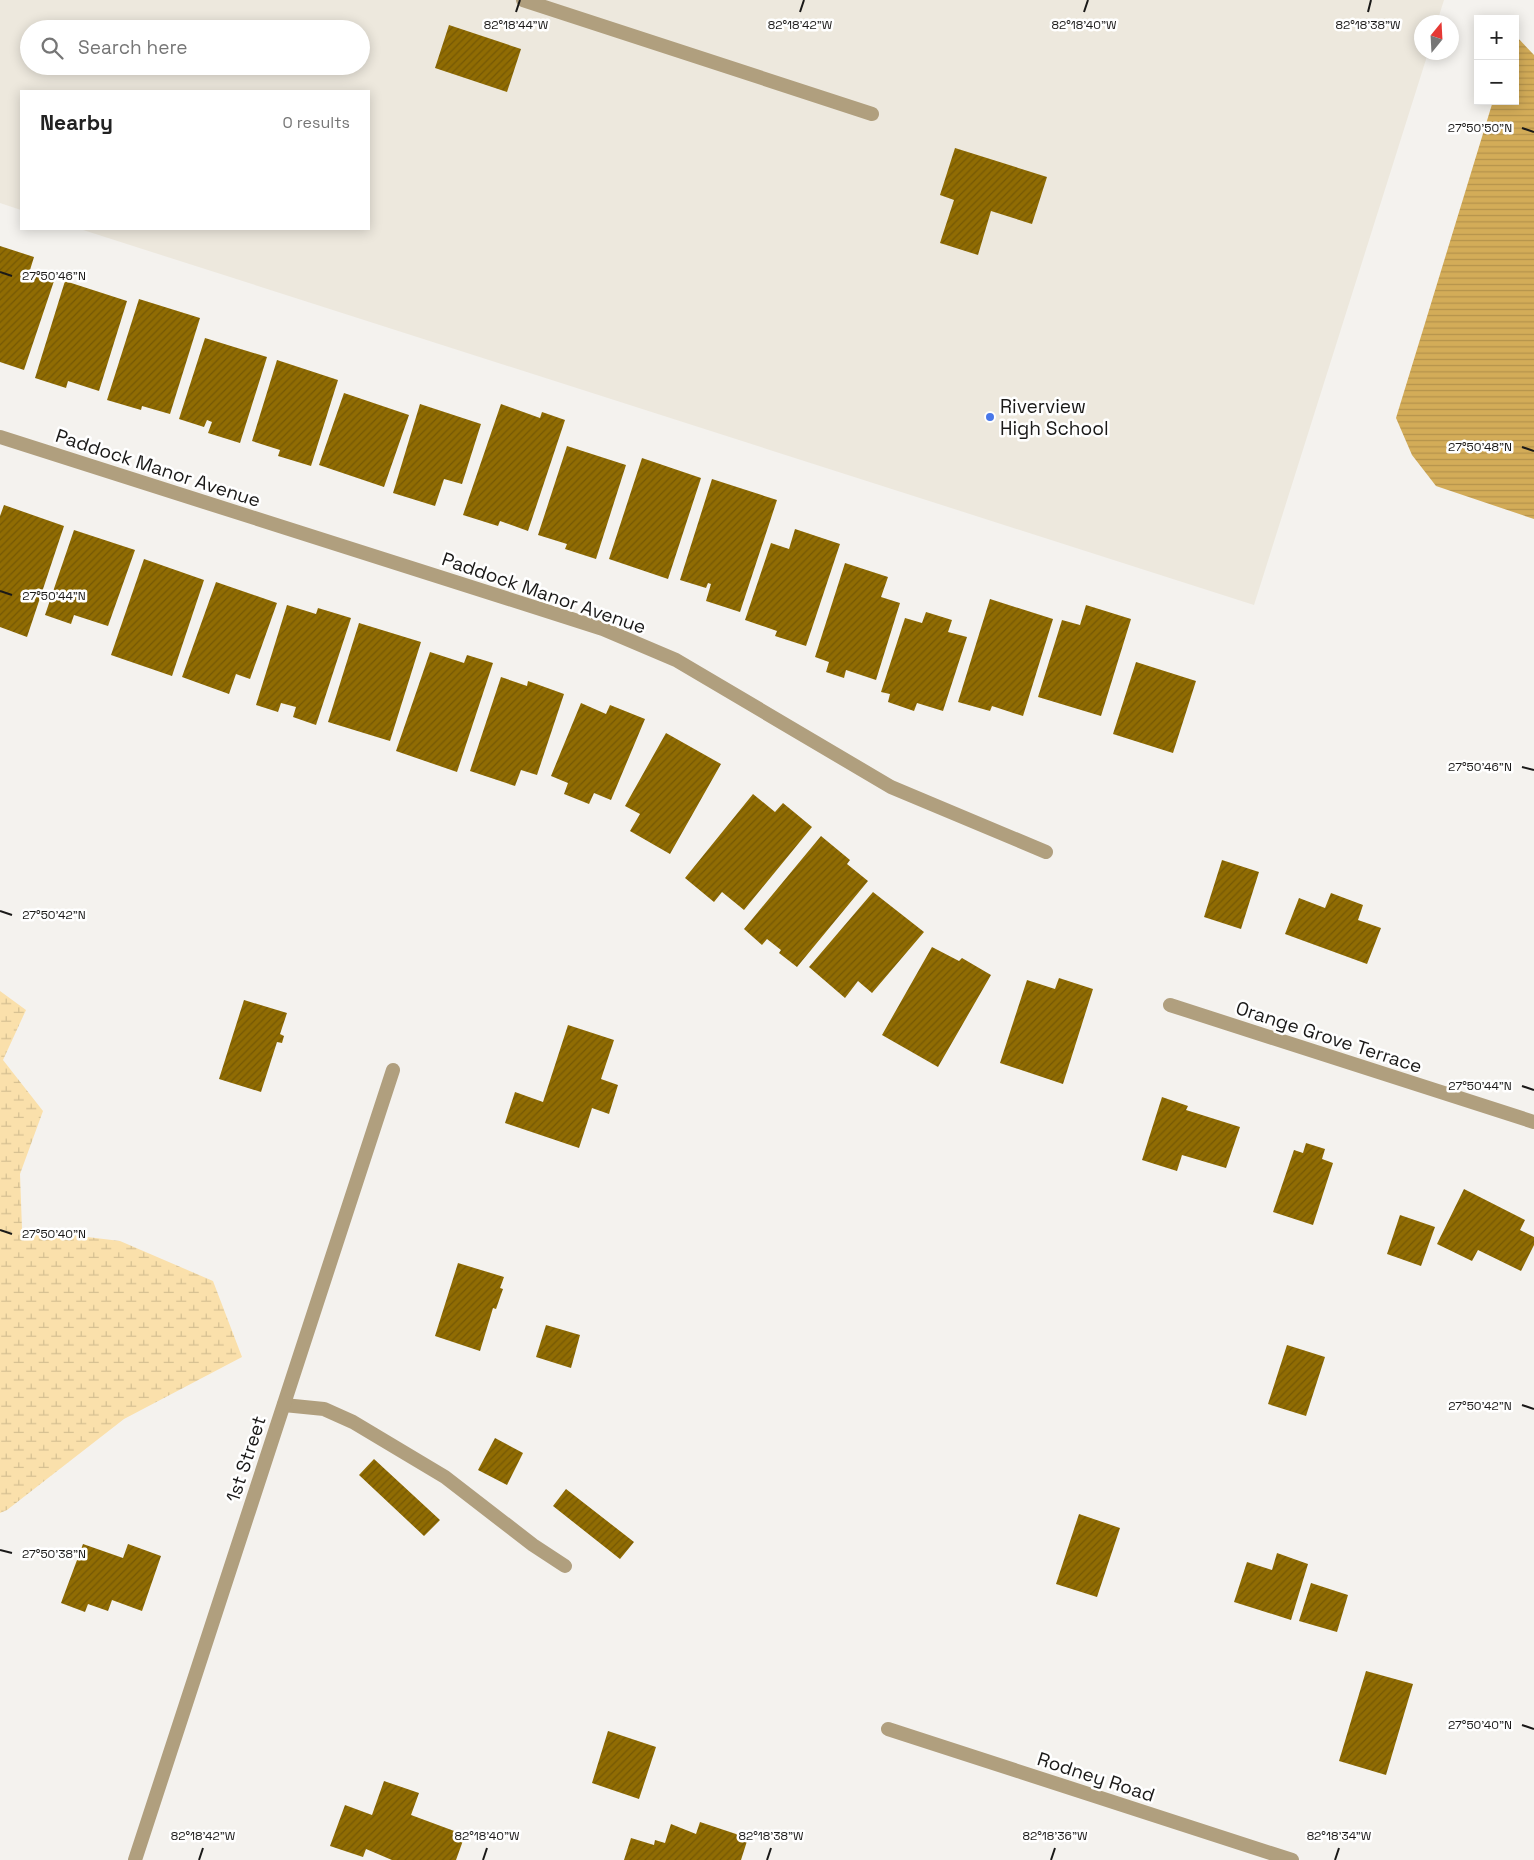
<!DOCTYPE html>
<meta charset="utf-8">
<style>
:root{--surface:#fff;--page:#f6f6f6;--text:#222;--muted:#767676;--line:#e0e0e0}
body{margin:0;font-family:"Space Grotesk",sans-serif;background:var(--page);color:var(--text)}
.controls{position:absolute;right:15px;top:15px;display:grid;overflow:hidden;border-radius:0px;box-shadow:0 2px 12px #0003}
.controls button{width:45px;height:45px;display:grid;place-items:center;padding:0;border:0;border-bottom:1px solid var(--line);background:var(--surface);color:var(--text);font:25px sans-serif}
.compass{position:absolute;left:1414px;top:15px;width:45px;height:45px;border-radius:50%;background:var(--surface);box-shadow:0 2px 12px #0003;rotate:18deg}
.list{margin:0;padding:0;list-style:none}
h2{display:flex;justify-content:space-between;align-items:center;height:65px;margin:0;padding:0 20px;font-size:21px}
h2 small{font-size:16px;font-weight:400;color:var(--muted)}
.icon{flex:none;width:28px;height:28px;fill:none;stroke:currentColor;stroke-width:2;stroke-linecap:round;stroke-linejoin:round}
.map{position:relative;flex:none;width:1534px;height:1860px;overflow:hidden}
.search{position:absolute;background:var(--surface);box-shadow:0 2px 12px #0003;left:20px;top:20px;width:350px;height:55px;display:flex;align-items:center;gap:12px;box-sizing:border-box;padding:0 18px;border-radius:28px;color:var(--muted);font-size:19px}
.panel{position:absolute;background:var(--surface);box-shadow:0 2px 12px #0003;left:20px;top:90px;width:350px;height:140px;border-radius:0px}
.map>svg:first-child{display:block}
</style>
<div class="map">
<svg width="1534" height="1860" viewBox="0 0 1534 1860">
<defs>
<pattern id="wetland-marsh" width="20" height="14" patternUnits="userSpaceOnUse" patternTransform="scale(1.25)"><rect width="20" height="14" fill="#fae0ab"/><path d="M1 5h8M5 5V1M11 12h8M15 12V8" fill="none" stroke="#d6c092"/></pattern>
<pattern id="water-rules" width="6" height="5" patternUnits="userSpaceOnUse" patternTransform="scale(1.25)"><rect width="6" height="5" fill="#d3ac58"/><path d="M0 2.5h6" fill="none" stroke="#b5934c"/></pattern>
<pattern id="building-hatch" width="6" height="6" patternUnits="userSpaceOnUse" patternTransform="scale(1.25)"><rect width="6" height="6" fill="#906c03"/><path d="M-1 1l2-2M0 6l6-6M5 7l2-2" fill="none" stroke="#755804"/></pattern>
</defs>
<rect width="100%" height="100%" fill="#f4f2ee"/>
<path fill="#ede8dd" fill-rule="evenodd" d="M0,0H1444L1437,22H1422V52L1428,53L1254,605L80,229H369V91H21V210L0,203ZM29,29H361V66H29Z"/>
<path fill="url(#wetland-marsh)" d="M0,991L26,1010L3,1060L43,1111L20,1174L22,1229L120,1241L213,1281L242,1357L124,1419L7,1510L0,1513Z"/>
<path fill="url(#water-rules)" d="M1515,35L1534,55V519L1436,486L1412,455L1396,418L1493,101H1515Z"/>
<path fill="url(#building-hatch)" d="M449,25L521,49L507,92L435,68Z
M955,148L1047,177L1032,224L991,211L978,255L940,243L954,200L940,195Z
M0,246L34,257L30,270L55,278L24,370L0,362Z
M65,281L127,301L99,391L68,381L66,388L35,378Z
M139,299L200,318L170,414L142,406L141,410L107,400Z
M205,338L267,357L240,443L208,433L212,422L207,420L204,427L179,419Z
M277,360L338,380L311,466L278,456L280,450L252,441Z
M344,393L409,415L384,487L319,465Z
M420,404L481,424L462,484L444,479L435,506L393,493Z
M501,404L540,418L542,412L565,420L528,531L500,521L498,526L463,515Z
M567,446L626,465L596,559L565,549L567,544L538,535Z
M642,458L701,478L668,579L609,559Z
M712,479L777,500L740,612L706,601L711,584L708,583L706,588L680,580Z
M4,505L64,526L27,637L0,627V516Z
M795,529L840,544L806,646L775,636L777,631L745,620L771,543L789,549Z
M74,530L135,550L108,626L74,615L71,624L45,615Z
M144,559L204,580L172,676L111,655Z
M845,563L888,577L881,597L900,603L876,680L846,670L844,678L826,672L829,662L815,657Z
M216,582L277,603L250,679L236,674L229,694L182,677Z
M990,599L1053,619L1023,716L992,706L990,711L958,702Z
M287,605L316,614L318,608L351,618L316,725L293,717L296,707L281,703L278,712L256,705Z
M1086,605L1131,619L1101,716L1038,697L1062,620L1080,625Z
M926,612L952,620L948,632L967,637L943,711L917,703L914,711L888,702L890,694L881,692L905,618L922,623Z
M359,623L421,642L390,741L328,722Z
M430,652L464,663L467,655L493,663L457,772L396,751Z
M1136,662L1196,681L1173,753L1113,734Z
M501,677L527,686L528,681L564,694L537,775L521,770L515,786L470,771Z
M581,703L606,714L610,705L645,719L611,800L594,793L589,804L564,794L568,783L551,776Z
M666,733L721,764L670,854L630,831L640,814L625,806Z
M753,794L775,812L783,803L812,827L744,910L722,892L714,902L685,878Z
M821,836L850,860L847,864L868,881L797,967L779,953L781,950L767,939L762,945L744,929Z
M1222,860L1259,872L1241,929L1204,917Z
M873,892L924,932L872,993L858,981L845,998L809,967Z
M1331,893L1363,905L1358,920L1381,928L1367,964L1285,934L1299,898L1325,908Z
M932,947L959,961L962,958L991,975L938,1067L882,1035Z
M1059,978L1093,989L1063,1084L1000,1063L1027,980L1055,989Z
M244,1000L287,1013L280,1034L284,1036L282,1043L277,1042L261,1092L219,1079Z
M568,1025L614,1040L601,1079L618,1085L609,1114L592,1108L579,1148L505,1123L515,1092L543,1102Z
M1162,1097L1188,1106L1186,1110L1240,1127L1226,1168L1182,1155L1177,1171L1142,1160Z
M1306,1143L1325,1149L1322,1159L1333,1163L1313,1225L1273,1212L1294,1150L1303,1153Z
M1464,1189L1525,1220L1520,1230L1534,1237V1245L1521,1271L1478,1250L1472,1261L1437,1244Z
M1400,1215L1435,1227L1421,1266L1387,1254Z
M458,1263L504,1277L500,1288L503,1289L496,1309L493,1308L480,1351L435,1336Z
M546,1325L580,1335L571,1368L536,1357Z
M1287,1345L1325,1357L1306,1416L1268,1404Z
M495,1438L523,1453L507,1485L478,1470Z
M374,1459L440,1520L424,1536L359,1475Z
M566,1489L634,1542L620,1559L553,1506Z
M1079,1514L1120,1528L1097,1597L1056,1584Z
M83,1544L123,1558L128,1544L161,1556L142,1611L112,1600L108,1611L88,1604L85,1612L61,1603Z
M1277,1553L1308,1564L1291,1620L1234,1602L1247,1562L1272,1570Z
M1311,1583L1348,1595L1337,1632L1299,1621Z
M1366,1671L1413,1684L1386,1775L1339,1761Z
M608,1731L656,1747L639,1799L592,1783Z
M384,1781L419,1793L411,1815L465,1835L456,1860H392L366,1849L363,1857L330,1846L345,1805L372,1815Z
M700,1822L748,1838L741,1860H624L631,1838L654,1845L655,1840L665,1843L671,1824L696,1834Z"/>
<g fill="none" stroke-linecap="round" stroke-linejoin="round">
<path stroke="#b09f7e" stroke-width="14" d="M523,0L872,114
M284,1405L324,1409L353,1422L445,1477L533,1545L565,1566"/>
<path stroke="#b09f7e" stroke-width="14" d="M0,437L603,629L676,660L891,787L1046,852
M1170,1005L1534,1122
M888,1729L1292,1860
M135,1860L393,1070"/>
</g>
<path fill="none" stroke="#1a1918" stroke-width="2" d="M516,12L520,0M800,12L804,0M1084,12L1088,0M1368,12L1371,0M1522,128L1534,132M0,272L12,276M1522,447L1534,451M0,591L12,595M1522,767L1534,770M0,911L12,915M1522,1086L1534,1090M0,1230L12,1234M1522,1405L1534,1409M0,1550L12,1553M1522,1725L1534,1729M199,1860L203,1848M483,1860L487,1848M767,1860L771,1848M1051,1860L1055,1848M1335,1860L1339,1848"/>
<circle fill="#4877e9" stroke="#fff" stroke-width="2" cx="990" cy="417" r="5"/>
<g text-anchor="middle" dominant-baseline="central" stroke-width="5" stroke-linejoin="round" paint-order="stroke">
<g font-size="19" fill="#1a1918" stroke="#fff" text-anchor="start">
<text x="1000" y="406">Riverview<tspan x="1000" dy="22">High School</tspan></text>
</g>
<g font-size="19" fill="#1a1918" stroke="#fff">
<text transform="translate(158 468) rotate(18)">Paddock Manor Avenue</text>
<text transform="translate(544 593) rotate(19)">Paddock Manor Avenue</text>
<text transform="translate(1329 1037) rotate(18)">Orange Grove Terrace</text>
<text transform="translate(246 1459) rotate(-72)">1st Street</text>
<text transform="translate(1096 1777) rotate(18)">Rodney Road</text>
</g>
</g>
<g font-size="12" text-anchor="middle" fill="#1a1918" stroke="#fff" stroke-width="5" stroke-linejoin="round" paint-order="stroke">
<text x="516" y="29">82°18'44"W</text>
<text x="800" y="29">82°18'42"W</text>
<text x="1084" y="29">82°18'40"W</text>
<text x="1368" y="29">82°18'38"W</text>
<text x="1480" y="132">27°50'50"N</text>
<text x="54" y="280">27°50'46"N</text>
<text x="1480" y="451">27°50'48"N</text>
<text x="54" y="600">27°50'44"N</text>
<text x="1480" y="771">27°50'46"N</text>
<text x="54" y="919">27°50'42"N</text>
<text x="1480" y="1090">27°50'44"N</text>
<text x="54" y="1238">27°50'40"N</text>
<text x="1480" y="1410">27°50'42"N</text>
<text x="54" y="1558">27°50'38"N</text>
<text x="1480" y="1729">27°50'40"N</text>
<text x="203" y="1840">82°18'42"W</text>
<text x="487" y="1840">82°18'40"W</text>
<text x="771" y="1840">82°18'38"W</text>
<text x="1055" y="1840">82°18'36"W</text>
<text x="1339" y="1840">82°18'34"W</text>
</g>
</svg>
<div class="controls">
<button>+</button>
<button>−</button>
</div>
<svg class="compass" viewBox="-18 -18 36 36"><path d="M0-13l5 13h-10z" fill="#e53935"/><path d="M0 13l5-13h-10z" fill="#767676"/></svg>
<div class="search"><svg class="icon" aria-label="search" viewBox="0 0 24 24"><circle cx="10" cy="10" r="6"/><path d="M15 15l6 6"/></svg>Search here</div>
<section class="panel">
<h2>Nearby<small>0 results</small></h2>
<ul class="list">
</ul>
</section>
</div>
